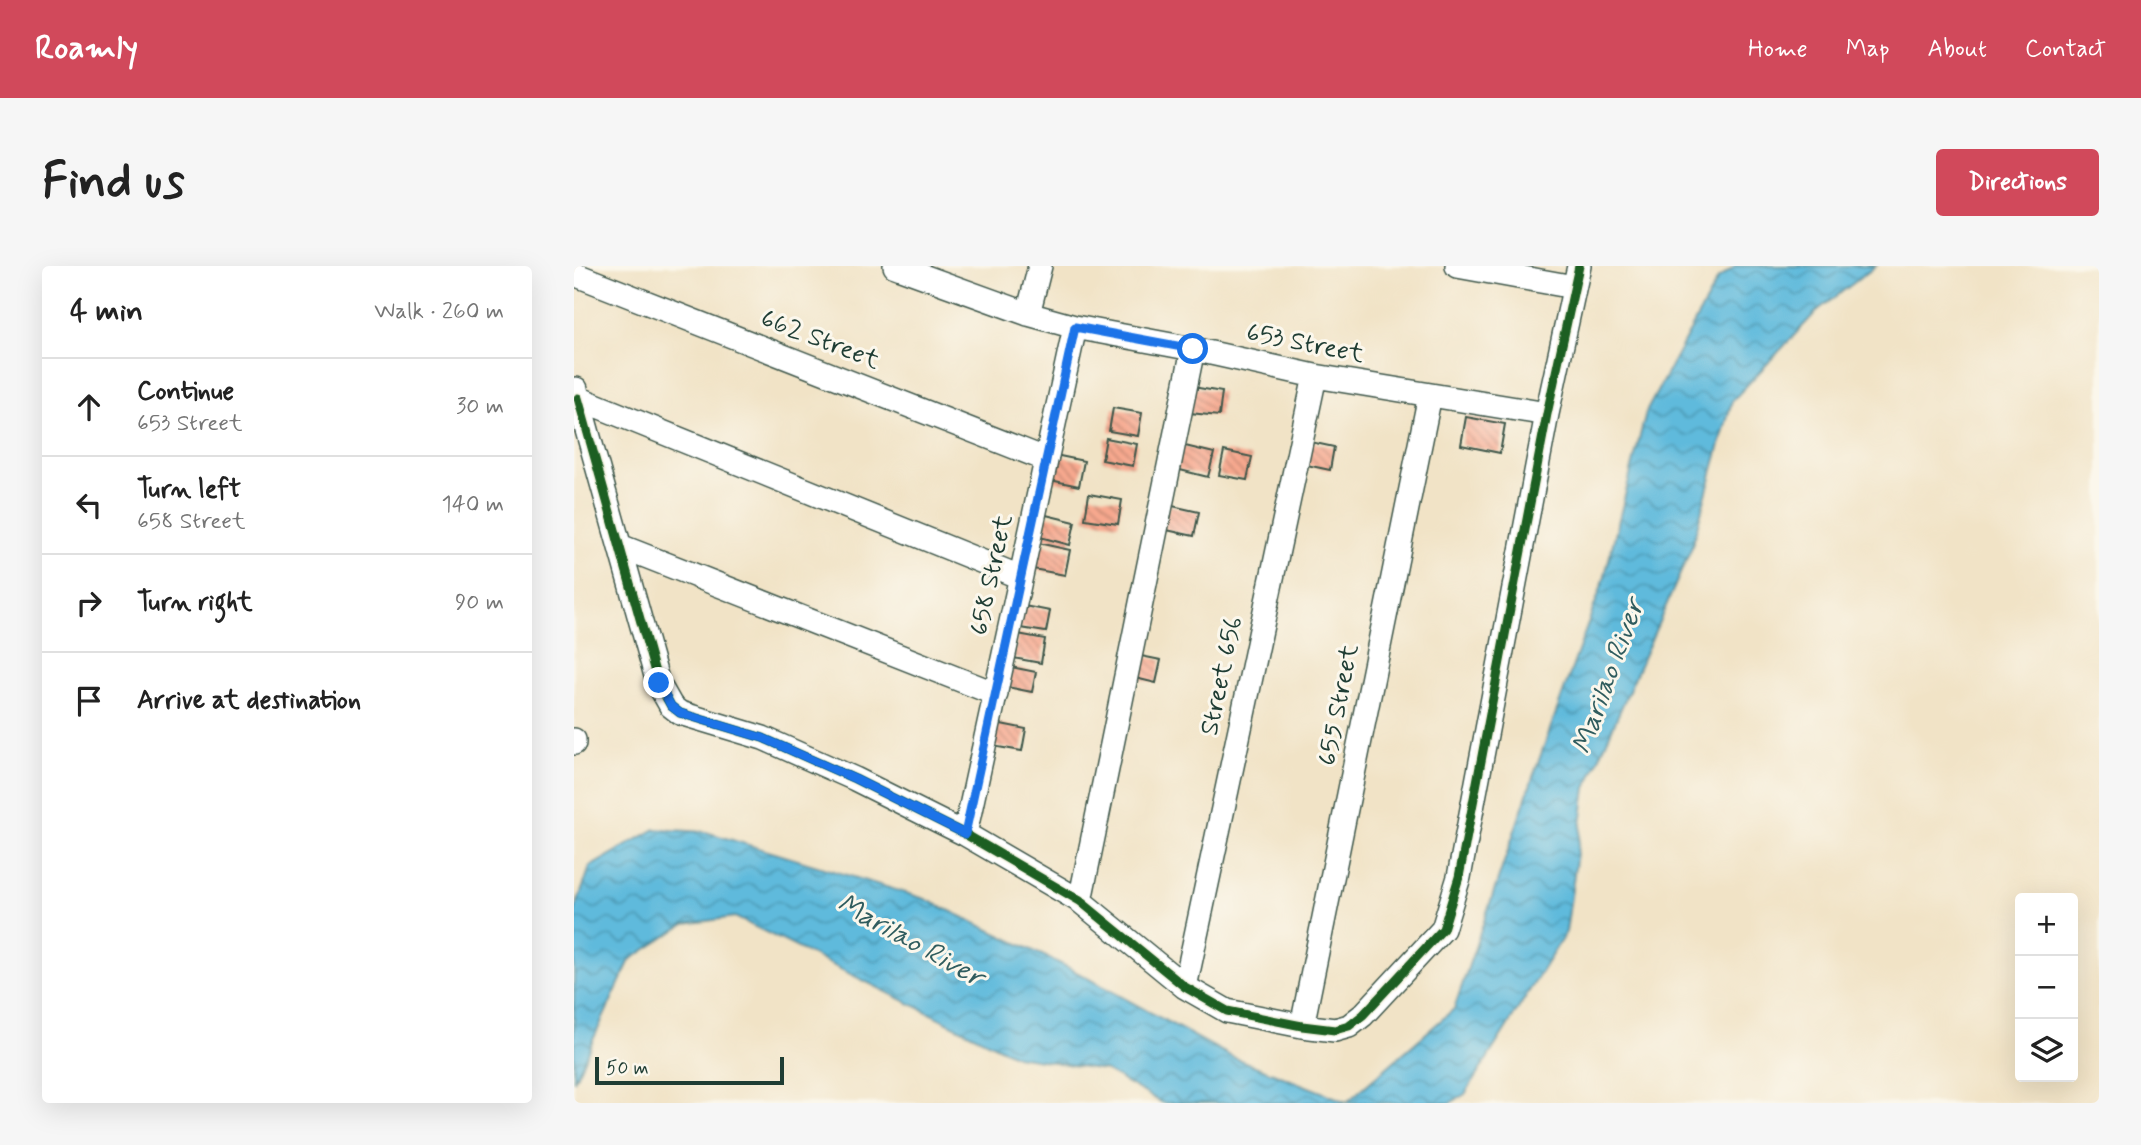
<!DOCTYPE html>
<meta charset="utf-8">
<style>
:root{--surface:#fff;--page:#f6f6f6;--text:#222;--muted:#767676;--line:#e0e0e0;--accent:#d1495b}
body{margin:0;font-family:Mynerve,sans-serif;background:var(--page);color:var(--text)}
.controls{position:absolute;right:21px;bottom:21px;display:grid;overflow:hidden;border-radius:7px;box-shadow:0 7px 28px #0002}
.controls button{width:63px;height:63px;display:grid;place-items:center;padding:0;border:0;border-bottom:2px solid var(--line);background:var(--surface);color:var(--text);font:35px sans-serif}
.scale{position:absolute;left:21px;bottom:18px;width:189px;box-sizing:border-box;padding-left:7px;border:4px solid #1f3d34;border-top:0;font-size:19px;line-height:24px;white-space:nowrap;color:#1f3d34;-webkit-text-stroke:5px #fbf7ec;paint-order:stroke}
.stop{position:absolute;width:21px;height:21px;margin:-16px;border:5px solid #1a73e8;border-radius:50%;background:#fff}
.stop.end{background:#1a73e8;border-color:#fff;box-shadow:0 2px 7px #0008}
.list{margin:0;padding:0;list-style:none}
h2{display:flex;justify-content:space-between;align-items:center;height:91px;margin:0;padding:0 28px;font-size:30px}
h2 small{font-size:23px;font-weight:400;color:var(--muted)}
.list li{display:grid;grid-template-columns:46px 1fr auto;gap:21px;align-items:center;box-sizing:border-box;height:98px;padding:0 28px;border-top:2px solid var(--line)}
.list b{display:block;font-size:26px;white-space:nowrap}
.list p{margin:0;font-size:23px;white-space:nowrap;color:var(--muted)}
.list em{font-size:23px;font-style:normal;color:var(--muted)}
.icon{flex:none;width:38px;height:38px;fill:none;stroke:currentColor;stroke-width:2;stroke-linecap:round;stroke-linejoin:round}
.map{position:relative;flex:none;width:1525px;height:837px;overflow:hidden;border-radius:7px}
header{display:flex;align-items:center;gap:42px;box-sizing:border-box;height:98px;padding:0 35px;background:var(--accent);color:#fff}
header strong{font-size:33px}
nav{display:flex;gap:38px;margin-inline-start:auto;font-size:24px}
.intro{display:flex;align-items:center;justify-content:space-between;box-sizing:border-box;height:168px;padding:0 42px}
h1{margin:0;font-size:49px}
.button{padding:18px 32px;border-radius:7px;background:var(--accent);color:#fff;font-size:24px;font-weight:700}
main{display:flex;gap:42px;padding:0 42px}
aside{flex:1;background:var(--surface);border-radius:7px;box-shadow:0 7px 28px #0002}
.map>svg:first-child{display:block}
</style>
<header>
<strong>Roamly</strong>
<nav><a>Home</a><a>Map</a><a>About</a><a>Contact</a></nav>
</header>
<div class="intro"><h1>Find us</h1><a class="button">Directions</a></div>
<main>
<aside>
<h2>4 min<small>Walk · 260 m</small></h2>
<ul class="list">
<li><svg class="icon" aria-label="ahead" viewBox="0 0 24 24"><path d="M12 20V5M6 11l6-6 6 6"/></svg><div><b>Continue</b><p>653 Street</p></div><em>30 m</em></li>
<li><svg class="icon" aria-label="left" viewBox="0 0 24 24"><path d="M17 20v-9H6M10 6l-5 5 5 5"/></svg><div><b>Turn left</b><p>658 Street</p></div><em>140 m</em></li>
<li><svg class="icon" aria-label="right" viewBox="0 0 24 24"><path d="M7 20v-9h11M14 6l5 5-5 5"/></svg><div><b>Turn right</b></div><em>90 m</em></li>
<li><svg class="icon" aria-label="arrive" viewBox="0 0 24 24"><path d="M6 21V4h12l-3 4 3 4H6"/></svg><div><b>Arrive at destination</b></div></li>
</ul>
</aside>
<div class="map">
<svg width="1525" height="837" viewBox="0 0 1525 837">
<defs>
<pattern id="water-waves" width="16" height="10" patternUnits="userSpaceOnUse" patternTransform="scale(1.75)"><rect width="16" height="10" fill="#5ebadc"/><path d="M0 5q4-4 8 0t8 0" fill="none" stroke="#4d98b3"/></pattern>
<pattern id="building-back-hatch" width="6" height="6" patternUnits="userSpaceOnUse" patternTransform="scale(1.75)"><rect width="6" height="6" fill="#f7a88e"/><path d="M-1 5l2 2M0 0l6 6M5-1l2 2" fill="none" stroke="#c78a75"/></pattern>
</defs>
<rect width="100%" height="100%" fill="#fbf7ec"/>
<filter id="ink" filterUnits="userSpaceOnUse"><feTurbulence type="fractalNoise" baseFrequency=".0143" numOctaves="2"/><feDisplacementMap in="SourceGraphic" scale="14" xChannelSelector="R" yChannelSelector="G"/><feConvolveMatrix kernelMatrix="1 2 1 2 8 2 1 2 1" color-interpolation-filters="sRGB"/></filter>
<filter id="wash" filterUnits="userSpaceOnUse"><feTurbulence type="fractalNoise" baseFrequency=".00686" numOctaves="4" result="noise"/><feDisplacementMap in="SourceGraphic" scale="28" xChannelSelector="R" yChannelSelector="G"/><feGaussianBlur stdDeviation="1.57" result="paint"/><feColorMatrix in="noise" values="0 0 0 0 0 0 0 0 0 0 0 0 0 0 0 0 0 1.4 0 .05"/><feComposite in="paint" operator="in"/></filter>
<g filter="url(#wash)">
<rect width="100%" height="100%" fill="#f1e3c6"/>
<path fill="url(#water-waves)" stroke="#3e7c88" stroke-width="2" d="M1161,0H1302L1244,44L1158,135L1117,283L1012,522L992,666L891,828L876,837H589L530,804L442,790L161,651L111,658L56,694L0,815V647L16,601L81,563L132,566L351,633L493,701L658,791L773,836L880,743L960,508L1030,313L1072,146L1144,13Z"/>
<g id="blocks">
<path fill="url(#building-back-hatch)" d="M619,121L648,126L645,150L616,147Z
M539,142L568,147L564,170L535,165Z
M892,151L931,158L926,187L887,179Z
M532,172L563,178L559,200L528,194Z
M732,175L760,181L756,204L728,198Z
M607,179L640,187L634,211L602,203Z
M650,185L678,191L673,214L645,209Z
M481,189L510,195L505,220L476,214Z
M515,228L548,234L544,258L511,253Z
M594,239L625,246L620,270L588,263Z
M472,249L501,256L496,279L466,271Z
M464,277L496,284L491,309L459,303Z
M450,340L476,345L472,366L446,362Z
M444,368L471,373L467,397L439,392Z
M562,389L587,394L582,417L557,411Z
M437,401L462,406L458,426L433,421Z
M422,457L452,463L448,485L418,480Z"/>
</g>
</g>
<g filter="url(#ink)">
<use href="#blocks" fill-opacity="0" stroke="#3e564a" stroke-width="2"/>
<g fill="none" stroke-linecap="round" stroke-linejoin="round">
<defs>
<path id="minor" d="M321,0L454,48L501,61L619,83L741,110L973,148
M883,0L1000,21
M0,8L471,193
M454,48L466,0
M2,123L4,132L446,311
M4,132L84,417L97,440L106,447L189,472L281,513L391,568L506,635L611,721L653,745L728,760L761,764L775,760L789,749L869,663L885,611L973,148L1005,0
M46,280L422,428
M0,474V477
M391,568L501,61
M506,635L619,83
M611,721L741,110
M728,760L856,129"/>
</defs>
<use href="#minor" stroke="#3e564a" stroke-width="26"/>
<use href="#minor" stroke="#fff" stroke-width="23"/>
<defs>
<path id="cycleway" d="M4,132L84,417L97,440L106,447L189,472L281,513L391,568L506,635L611,721L653,745L728,760L761,764L775,760L789,749L869,663L885,611L973,148L1005,0"/>
</defs>
<use href="#cycleway" stroke="#fbf7ec" stroke-width="13"/>
<use href="#cycleway" stroke="#1b5e20" stroke-width="9"/>
</g>
</g>
<g fill="none" stroke-linecap="round" stroke-linejoin="round" filter="url(#ink)">
<path stroke="#1a73e8" stroke-width="9" d="M85,417L97,440L106,447L189,472L281,513L391,568L501,61L619,83"/>
</g>
<g text-anchor="middle" dominant-baseline="central" stroke-width="6" stroke-linejoin="round" paint-order="stroke">
<g font-size="26" fill="#1f3d34" stroke="#fbf7ec">
<text transform="translate(246 74) rotate(21)">662 Street</text>
<text transform="translate(731 78) rotate(11)">653 Street</text>
<text transform="translate(418 309) rotate(-78)">658 Street</text>
<text transform="translate(648 410) rotate(-78)">Street 656</text>
<text transform="translate(765 439) rotate(-79)">655 Street</text>
</g>
<g font-size="28" font-style="italic" fill="#2f5c5e" stroke="#fbf7ec">
<text transform="translate(1035 411) rotate(-70)">Marilao River</text>
<text transform="translate(336 675) rotate(29)">Marilao River</text>
</g>
</g>
</svg>
<div class="controls">
<button>+</button>
<button>−</button>
<button><svg class="icon" aria-label="layers" viewBox="0 0 24 24"><path d="M12 4l9 5-9 5-9-5zM3 14l9 5 9-5"/></svg></button>
</div>
<div class="scale">50 m</div>
<div class="stop" style="left:619px;top:83px"></div>
<div class="stop end" style="left:85px;top:417px"></div>
</div>
</main>
